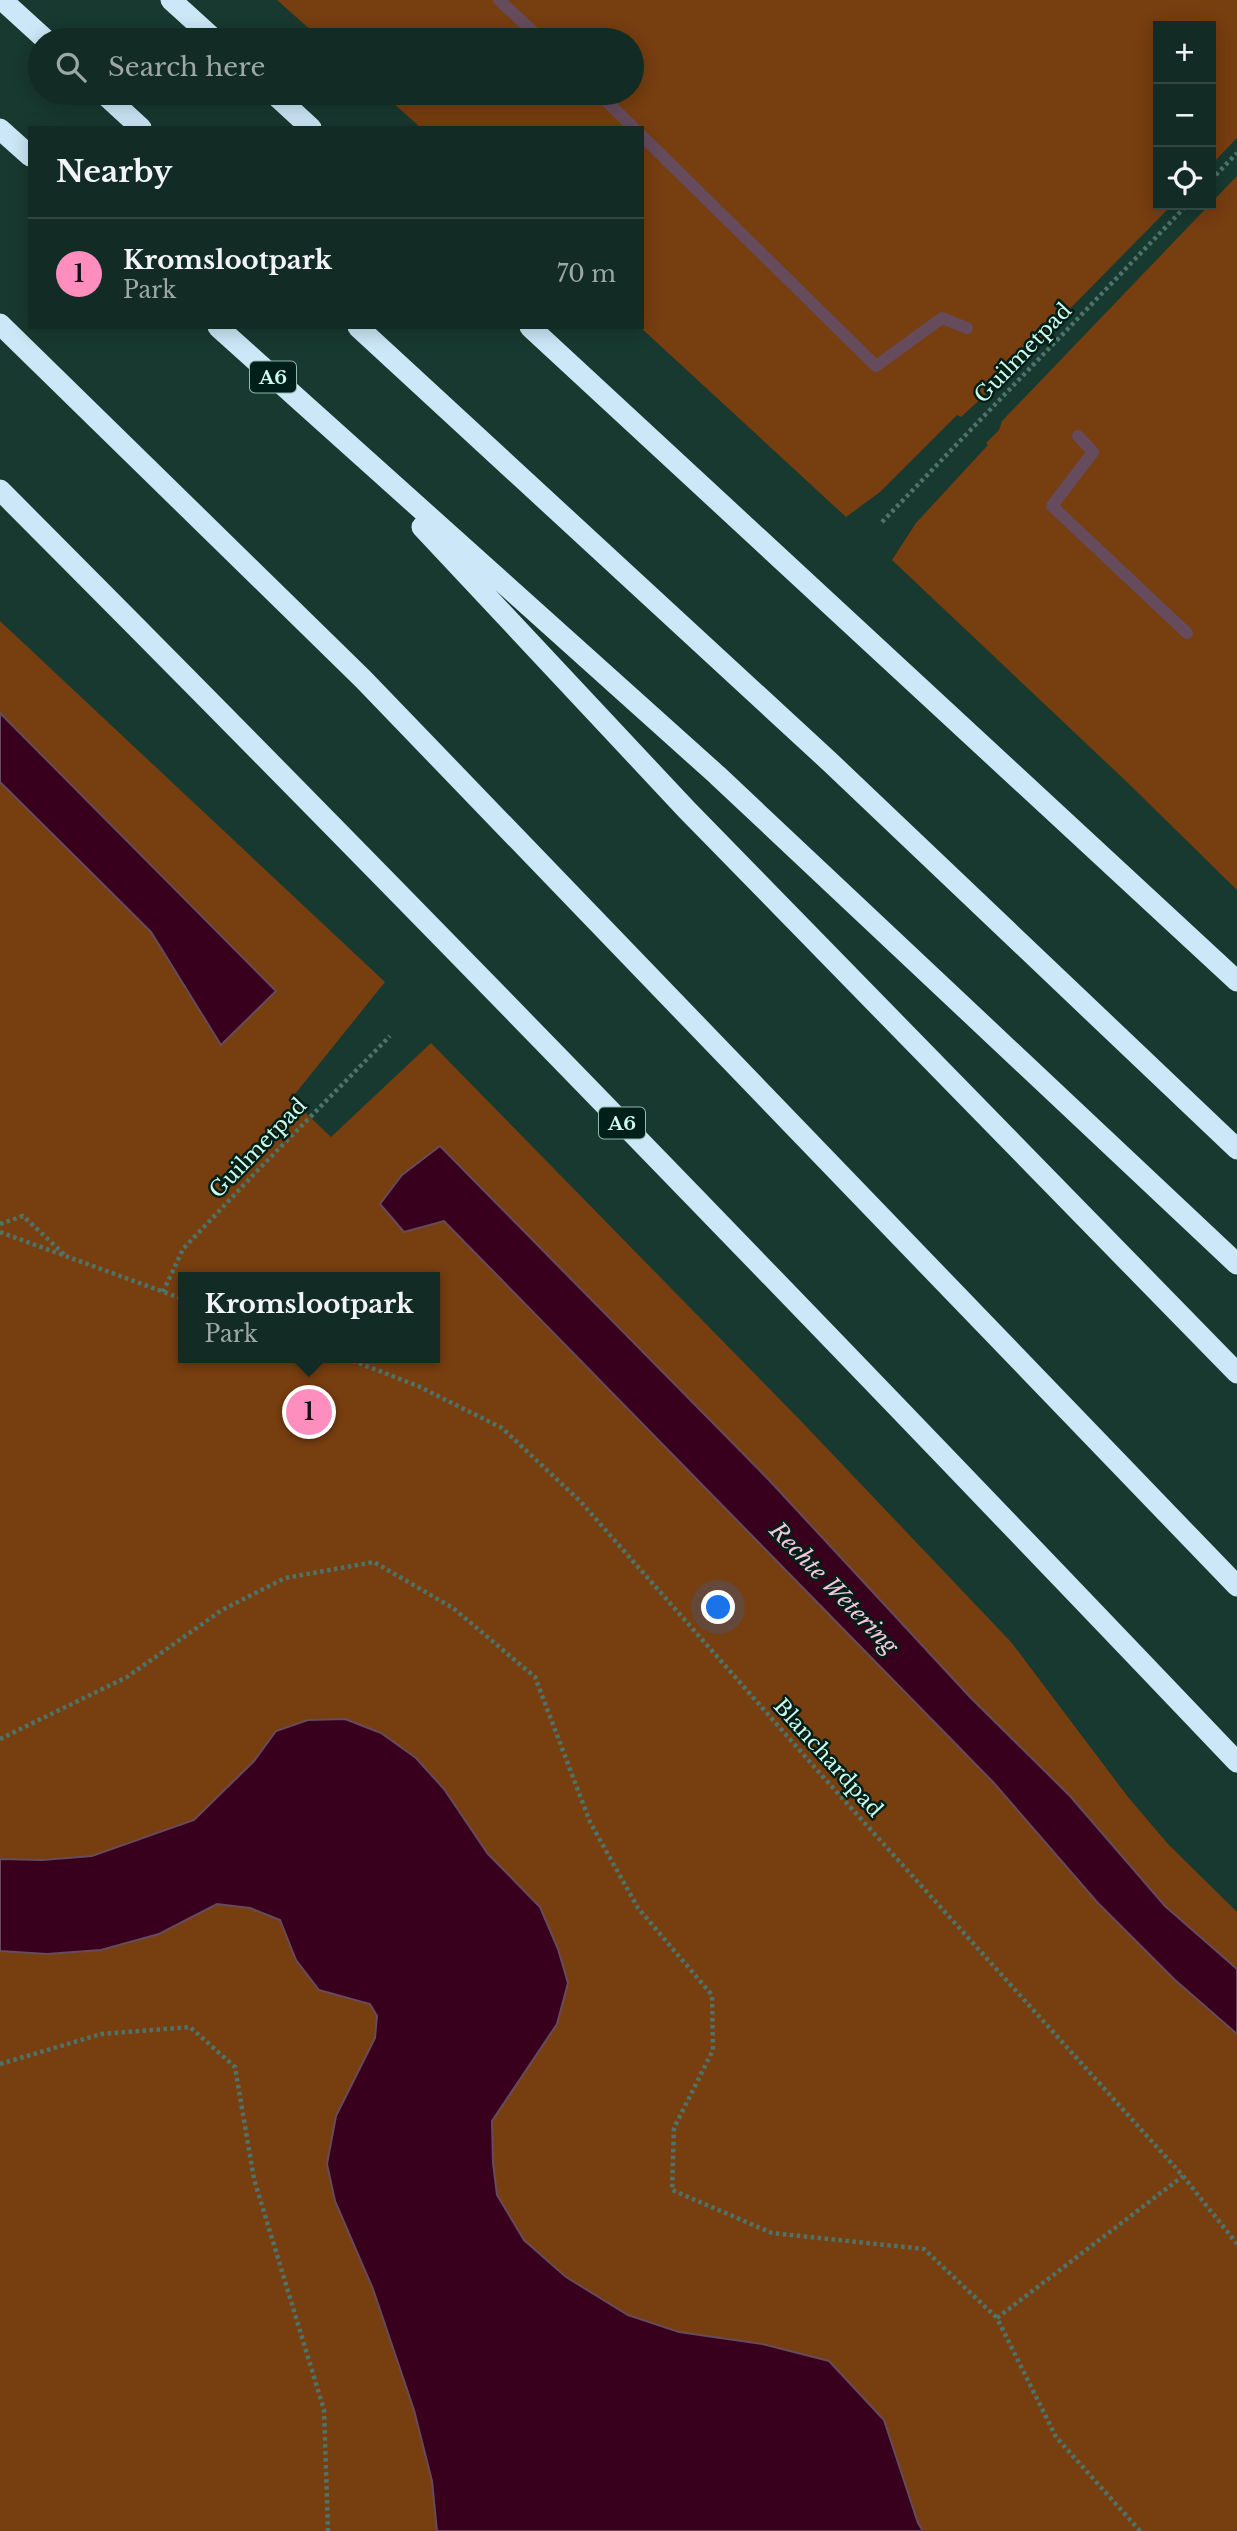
<!DOCTYPE html>
<meta charset="utf-8">
<style>
:root{--surface:#122b24;--page:#1f3731;--text:#f1f3f6;--muted:#9ca7a6;--line:#314741;--accent:#fe8ebd}
body{margin:0;font-family:"Libre Baskerville",serif;background:var(--page);color:var(--text)}
.controls{position:absolute;right:21px;top:21px;display:grid;overflow:hidden;border-radius:0px;box-shadow:0 4px 18px #0003}
.controls button{width:63px;height:63px;display:grid;place-items:center;padding:0;border:0;border-bottom:2px solid var(--line);background:var(--surface);color:var(--text);font:35px sans-serif}
.you{position:absolute;left:719px;top:1608px;width:24px;height:24px;margin:-18px;border:5px solid #fff;border-radius:50%;background:#1a73e8;box-shadow:0 0 0 10px #1a73e833}
.badge{display:grid;place-items:center;width:46px;height:46px;border-radius:50%;background:var(--accent);color:#111;font-size:23px;font-weight:700}
.pin{position:absolute;translate:-50% -50%;border:4px solid #fff;box-shadow:0 2px 7px #0006}
.popup{position:absolute;left:178px;top:1272px;width:262px;height:91px;box-sizing:border-box;display:grid;place-content:center;border-radius:0px;background:var(--surface);filter:drop-shadow(0 2px 5px #0005);font-size:23px;white-space:nowrap;color:var(--muted)}
.popup b{font-size:26px;color:var(--text)}
.popup::after{content:'';position:absolute;left:50%;top:100%;margin-left:-14px;border:14px solid transparent;border-top-color:var(--surface)}
.list{margin:0;padding:0;list-style:none}
h2{display:flex;justify-content:space-between;align-items:center;height:91px;margin:0;padding:0 28px;font-size:30px}
h2 small{font-size:23px;font-weight:400;color:var(--muted)}
.list li{display:grid;grid-template-columns:46px 1fr auto;gap:21px;align-items:center;box-sizing:border-box;height:112px;padding:0 28px;border-top:2px solid var(--line)}
.list b{display:block;font-size:26px;white-space:nowrap}
.list p{margin:0;font-size:23px;white-space:nowrap;color:var(--muted)}
.list em{font-size:23px;font-style:normal;color:var(--muted)}
.icon{flex:none;width:38px;height:38px;fill:none;stroke:currentColor;stroke-width:2;stroke-linecap:round;stroke-linejoin:round}
.map{position:relative;flex:none;width:1237px;height:2531px;overflow:hidden}
.search{position:absolute;background:var(--surface);box-shadow:0 4px 18px #0003;left:28px;top:28px;width:616px;height:77px;display:flex;align-items:center;gap:18px;box-sizing:border-box;padding:0 24px;border-radius:38px;color:var(--muted);font-size:26px}
.panel{position:absolute;background:var(--surface);box-shadow:0 4px 18px #0003;left:28px;top:126px;width:616px;height:203px;border-radius:0px}
.map>svg:first-child{display:block}
</style>
<div class="map">
<svg width="1237" height="2531" viewBox="0 0 1237 2531">
<rect width="100%" height="100%" fill="#183930"/>
<path fill="#773e10" fill-rule="evenodd" d="M277,0H1237V138L1211,165V26H1158V205H1172L986,394L961,417L957,415L880,492L846,517L640,327H642V128H421L382,93H632V40H322Z
M1237,176V890L1128,783L892,560L916,523L988,445L986,443L999,430L1002,421Z
M0,621L385,982L291,1099L331,1137L431,1043L800,1420L1011,1642L1128,1797L1168,1844L1237,1912V1969L1165,1906L1070,1796L970,1697L769,1480L440,1146L402,1175L424,1226L444,1221L822,1606L1237,2003V2531H0V782L151,932L202,1013L228,1038L276,991L0,713ZM183,1277H435V1358H183Z"/>
<path fill="#39001e" stroke="#654b5c" stroke-width="2" d="M0,713L276,991L221,1045L151,932L0,782Z
M440,1146L769,1480L970,1697L1070,1796L1165,1906L1237,1969V2034L1175,1980L1097,1902L993,1782L444,1221L404,1232L380,1204L402,1175Z
M345,1719L381,1733L416,1758L444,1789L488,1854L540,1907L558,1949L568,1983L557,2024L492,2121L493,2163L497,2195L524,2240L566,2277L628,2315L679,2332L762,2344L829,2361L884,2420L918,2523L923,2531H437L432,2481L414,2410L373,2289L335,2201L327,2164L336,2116L375,2038L377,2016L370,2004L319,1990L296,1960L280,1920L250,1908L217,1904L159,1934L101,1950L47,1954L0,1951V1859L42,1860L92,1856L194,1820L254,1761L276,1731L308,1720Z"/>
<g fill="none" stroke-linecap="round" stroke-linejoin="round">
<path stroke="#654b5c" stroke-width="12" d="M499,0L542,40
M598,93L634,128
M642,136L876,366L942,318L967,328
M1078,436L1093,452L1052,506L1187,633"/>
<path stroke="#4e7469" stroke-width="4.5" stroke-dasharray="3.5 3.5" stroke-linecap="butt" d="M1211,180L1237,153
M882,522L1187,205
M0,1224L23,1216L66,1256
M0,1232L183,1299
M163,1292L183,1249L258,1170L390,1036
M346,1358L418,1386L502,1428L580,1501L825,1779L1183,2176L1237,2244
M0,1739L127,1677L222,1610L285,1578L374,1562L453,1608L535,1677L590,1822L638,1908L712,1995L713,2050L674,2128L672,2190L772,2233L924,2249L997,2318
M0,2064L101,2034L190,2027L235,2067L254,2179L324,2410L328,2531
M1140,2531L1056,2437L997,2318L1183,2176"/>
<path stroke="#cce7f7" stroke-width="21" d="M2,0L46,40
M171,0L215,40
M103,93L141,128
M273,93L311,128
M0,129L30,156
M0,324L363,679L1237,1586
M218,327L717,775L1237,1264
M358,327L831,763L1237,1149
M530,327L1237,981
M0,490C418,909 829,1334 1237,1762
M422,527L686,809L1237,1373"/>
</g>
<g text-anchor="middle" dominant-baseline="central" stroke-width="5" stroke-linejoin="round" paint-order="stroke">
<g fill="#001f18" stroke="#8fb9ad" stroke-width="2">
<rect x="250" y="361.5" width="46" height="31" rx="5"/>
<rect x="599" y="1107.5" width="46" height="31" rx="5"/>
</g>
<g font-size="19" font-weight="bold" fill="#ccfbed">
<text x="273" y="377">A6</text>
<text x="622" y="1123">A6</text>
</g>
<g font-size="21" fill="#ccfbed" stroke="#001f18">
<text transform="translate(1023 353) rotate(-46)">Guilmetpad</text>
<text transform="translate(258 1148) rotate(-46)">Guilmetpad</text>
<text transform="translate(828 1758) rotate(48)">Blanchardpad</text>
</g>
<g font-size="23" font-style="italic" fill="#f7c6d8" stroke="#001f18">
<text transform="translate(834 1588) rotate(46)">Rechte Wetering</text>
</g>
</g>
</svg>
<div class="controls">
<button>+</button>
<button>−</button>
<button><svg class="icon" aria-label="locate" viewBox="0 0 24 24"><circle cx="12" cy="12" r="6"/><path d="M12 2v4M12 18v4M2 12h4M18 12h4"/></svg></button>
</div>
<div class="you"></div>
<div class="pin badge" style="left:309px;top:1412px">1</div>
<div class="popup"><b>Kromslootpark</b>Park</div>
<div class="search"><svg class="icon" aria-label="search" viewBox="0 0 24 24"><circle cx="10" cy="10" r="6"/><path d="M15 15l6 6"/></svg>Search here</div>
<section class="panel">
<h2>Nearby<small></small></h2>
<ul class="list">
<li><span class="badge">1</span><div><b>Kromslootpark</b><p>Park</p></div><em>70 m</em></li>
</ul>
</section>
</div>
